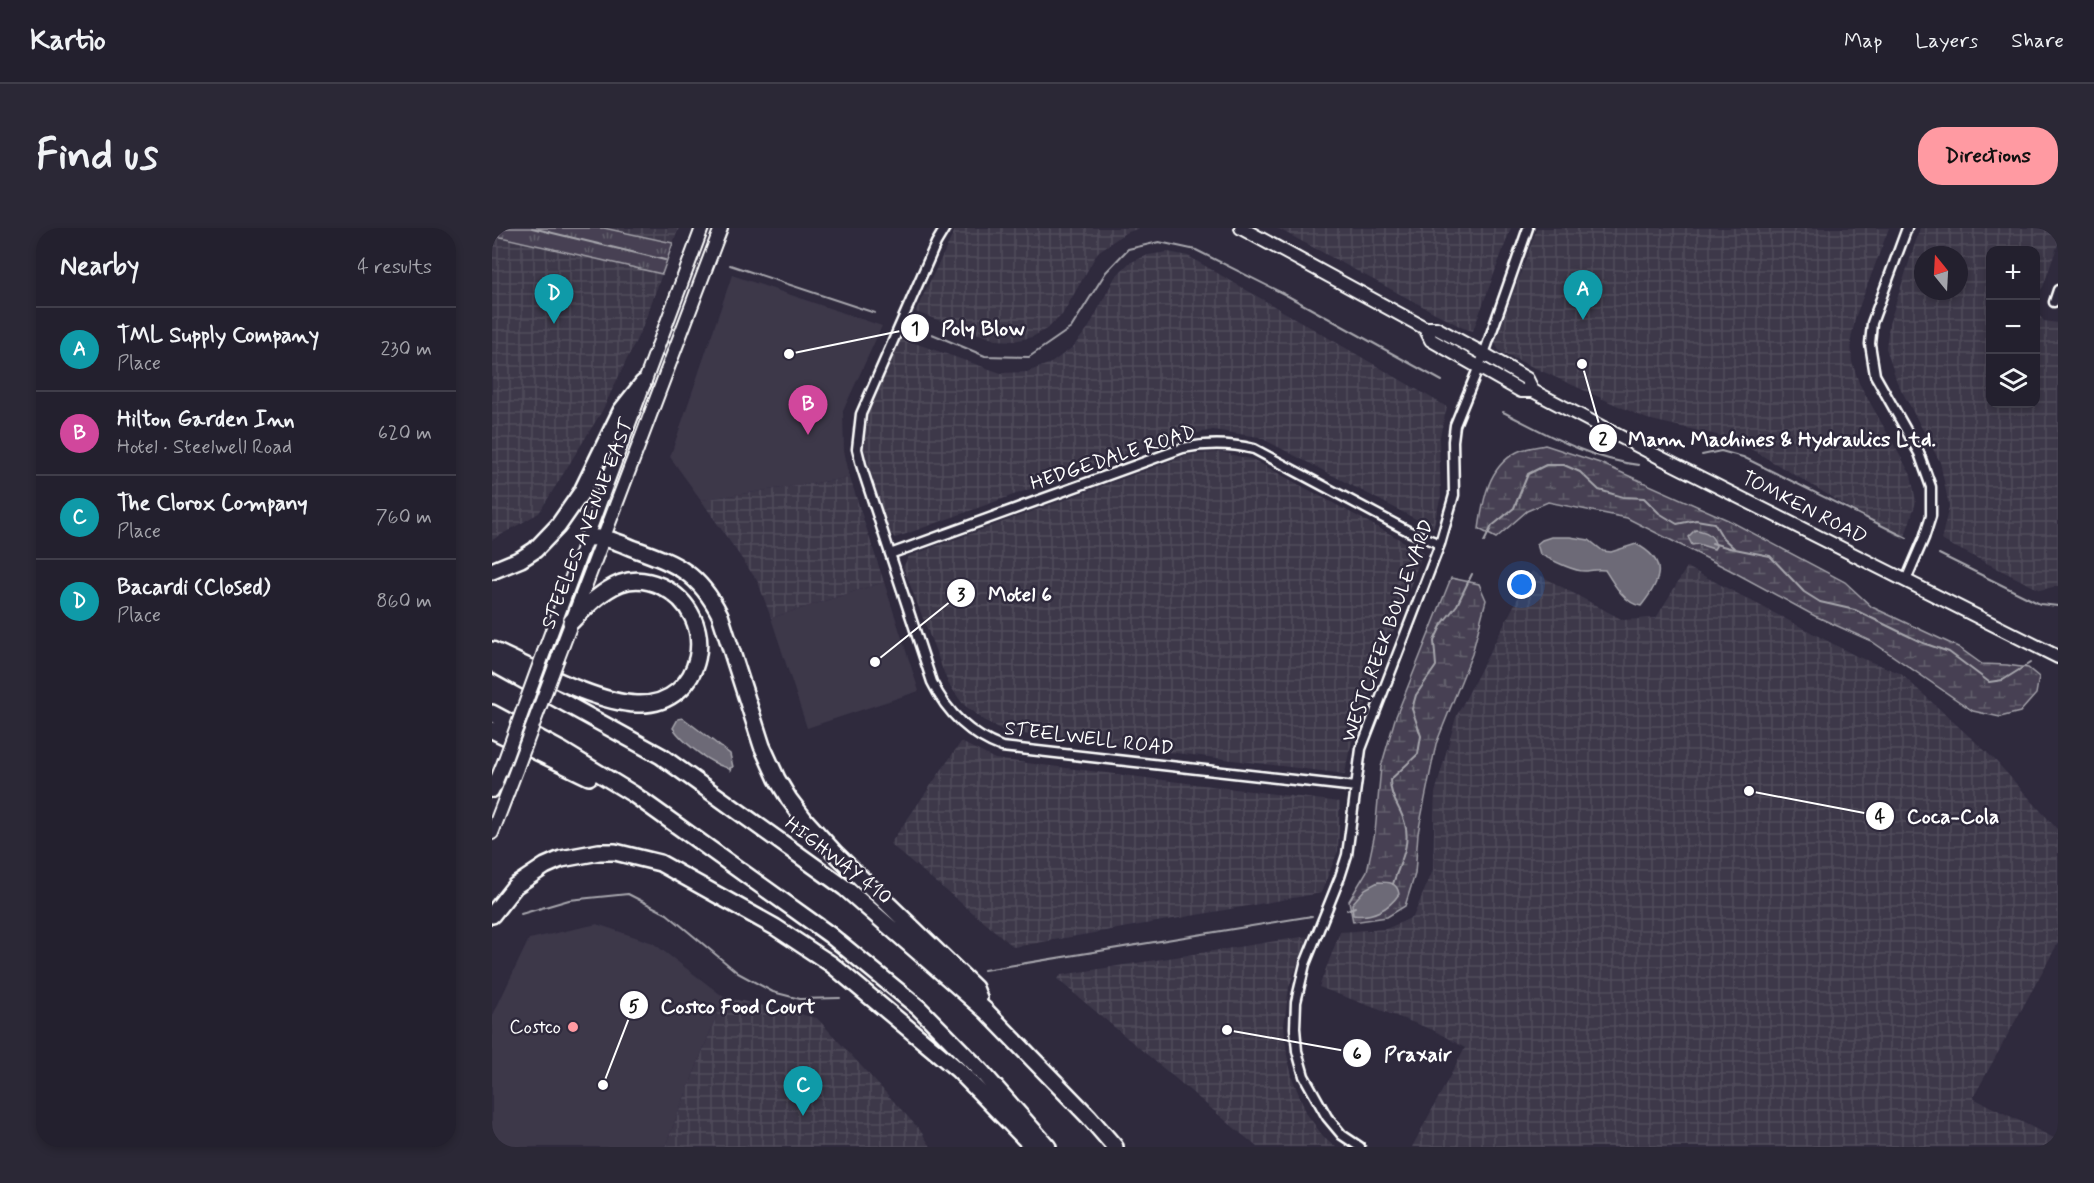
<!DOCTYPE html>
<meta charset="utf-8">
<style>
:root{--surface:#23202e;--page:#2b2836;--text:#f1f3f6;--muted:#a3a3aa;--line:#403e4a;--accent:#ff9aa2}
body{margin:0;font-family:Mynerve,sans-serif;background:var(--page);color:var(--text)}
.controls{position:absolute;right:18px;top:18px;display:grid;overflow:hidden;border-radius:12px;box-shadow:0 3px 9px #0003}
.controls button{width:54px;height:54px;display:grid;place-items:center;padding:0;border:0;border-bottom:2px solid var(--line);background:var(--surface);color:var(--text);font:30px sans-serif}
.compass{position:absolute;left:1422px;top:18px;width:54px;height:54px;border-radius:50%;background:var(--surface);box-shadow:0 3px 9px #0003;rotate:342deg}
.you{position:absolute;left:1030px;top:357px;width:21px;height:21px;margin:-15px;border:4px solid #fff;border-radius:50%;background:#1a73e8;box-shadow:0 0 0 9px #1a73e833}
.badge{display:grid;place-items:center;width:39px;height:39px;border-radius:50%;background:var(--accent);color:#fff;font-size:20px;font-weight:700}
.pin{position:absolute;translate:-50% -50px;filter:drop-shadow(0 2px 3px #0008)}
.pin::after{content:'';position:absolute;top:32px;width:21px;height:18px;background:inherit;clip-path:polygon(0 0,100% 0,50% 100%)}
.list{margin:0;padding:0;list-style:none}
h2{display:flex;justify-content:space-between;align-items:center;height:78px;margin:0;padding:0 24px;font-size:26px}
h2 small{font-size:20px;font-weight:400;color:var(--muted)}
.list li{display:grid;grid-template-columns:39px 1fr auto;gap:18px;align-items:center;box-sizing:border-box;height:84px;padding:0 24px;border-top:2px solid var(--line)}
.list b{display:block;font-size:22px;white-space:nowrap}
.list p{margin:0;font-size:20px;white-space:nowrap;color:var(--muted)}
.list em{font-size:20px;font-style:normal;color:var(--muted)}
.icon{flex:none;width:33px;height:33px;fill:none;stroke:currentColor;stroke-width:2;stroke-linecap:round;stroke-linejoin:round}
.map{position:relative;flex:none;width:1566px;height:919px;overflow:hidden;border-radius:24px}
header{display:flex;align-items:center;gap:36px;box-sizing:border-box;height:84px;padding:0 30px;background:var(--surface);border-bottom:2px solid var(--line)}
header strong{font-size:28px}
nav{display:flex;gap:33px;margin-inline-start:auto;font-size:21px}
.intro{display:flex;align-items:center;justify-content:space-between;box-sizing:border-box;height:144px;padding:0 36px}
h1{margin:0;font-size:42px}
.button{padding:15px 27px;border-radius:24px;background:var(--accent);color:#111;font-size:21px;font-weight:700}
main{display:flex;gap:36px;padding:0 36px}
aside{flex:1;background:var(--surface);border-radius:24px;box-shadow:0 3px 9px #0003}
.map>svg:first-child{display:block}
</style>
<header>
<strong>Kartio</strong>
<nav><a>Map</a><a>Layers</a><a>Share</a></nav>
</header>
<div class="intro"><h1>Find us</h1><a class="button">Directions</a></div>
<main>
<aside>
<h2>Nearby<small>4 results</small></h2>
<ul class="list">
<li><span class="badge" style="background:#0f9aa8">A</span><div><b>TML Supply Company</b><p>Place</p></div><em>230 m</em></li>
<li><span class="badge" style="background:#d1479c">B</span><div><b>Hilton Garden Inn</b><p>Hotel · Steelwell Road</p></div><em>620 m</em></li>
<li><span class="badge" style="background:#0f9aa8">C</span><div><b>The Clorox Company</b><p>Place</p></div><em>760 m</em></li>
<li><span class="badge" style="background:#0f9aa8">D</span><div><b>Bacardi (Closed)</b><p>Place</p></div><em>860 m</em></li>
</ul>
</aside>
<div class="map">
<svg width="1566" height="919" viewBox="0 0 1566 919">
<defs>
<pattern id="industrial-grid" width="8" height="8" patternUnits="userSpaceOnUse" patternTransform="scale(1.5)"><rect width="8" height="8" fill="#3c3749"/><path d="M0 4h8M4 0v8" fill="none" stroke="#504b5b"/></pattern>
<pattern id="wetland-marsh" width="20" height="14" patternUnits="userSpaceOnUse" patternTransform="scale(1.5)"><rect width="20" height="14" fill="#464152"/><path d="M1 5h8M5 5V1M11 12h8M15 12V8" fill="none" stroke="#625e6c"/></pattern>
<pattern id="park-tufts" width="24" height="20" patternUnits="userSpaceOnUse" patternTransform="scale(1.5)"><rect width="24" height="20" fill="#464152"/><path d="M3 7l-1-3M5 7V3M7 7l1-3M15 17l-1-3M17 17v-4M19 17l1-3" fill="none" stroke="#625e6c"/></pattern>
</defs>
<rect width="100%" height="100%" fill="#2f2a3d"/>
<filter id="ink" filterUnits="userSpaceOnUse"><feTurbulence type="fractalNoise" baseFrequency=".0167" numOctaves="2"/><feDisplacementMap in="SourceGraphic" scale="12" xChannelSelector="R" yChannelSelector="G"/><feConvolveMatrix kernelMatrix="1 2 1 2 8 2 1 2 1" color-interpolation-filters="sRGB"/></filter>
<g filter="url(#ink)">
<path fill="#3c3749" d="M240,47L390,98L351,183L352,222L358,250L209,272L178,229Z
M392,354L427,463L315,500L279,390Z
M105,696L161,715L232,769L173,919H0V789L37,711Z"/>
<path fill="url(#industrial-grid)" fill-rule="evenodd" d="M112,0H187L181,15Z
M464,0H648L633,5L606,24L570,87L556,100L540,109L522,113L504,112L423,84Z
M785,0H1019L981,103L971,100Z
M1045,0H1397L1363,90L1359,112L1360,134L1367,155L1419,247L1424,274L1412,312L1242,211L1155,191L1008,124L1003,115Z
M1428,0H1566V16L1551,59L1544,68V22H1498V176H1544V84L1552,93L1566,95V358L1548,362L1449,312L1457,278L1448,234L1405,154L1394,120L1397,96ZM1431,27H1467V63H1431Z
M0,7L170,46L151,98L110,183L47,285L0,312Z
M676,24L696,28L955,179L947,212L949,268L941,300L767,209L721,202L676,211L403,310L397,304L372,220L373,194L378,177L408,110L509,145L535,144L559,135L581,119L597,99L623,49L637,35L656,27Z
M729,224L762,232L931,324L866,498L857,524L853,546L514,504L491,492L471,476L456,455L411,339L417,328L696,227Z
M358,250L392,354L279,390L266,354L209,272Z
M1195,339L1366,429L1408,445L1502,531L1566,602V715L1481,870L1566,912V919H920L973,820L941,802L827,759L848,704L894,701L921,689L941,642L943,565L964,489L1040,343L1131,392L1164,390Z
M469,514L503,531L848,574L846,623L829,665L522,719L398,616Z
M816,708L797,759L792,797L795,827L801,852L815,886L830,907L844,919H765L565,751L569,747Z
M232,769L325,790L428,902L439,919H173Z"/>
<path fill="url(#wetland-marsh)" stroke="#a2a0a8" stroke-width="1.5" d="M1053,217L1108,235L1236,292L1353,354L1380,379L1466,419L1490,436L1515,437L1536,440L1547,449L1544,466L1528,484L1508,489L1481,483L1379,413L1323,388L1238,342L1135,290L1056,274L1035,283L1004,310L987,301C991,272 996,239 1025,224C1033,220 1044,219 1053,217Z
M959,350L987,356L994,372L980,426L944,516L926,605L923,646L913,678L895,689L861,694L857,673L875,643L883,605L889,539L903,491Z"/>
<path fill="url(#park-tufts)" stroke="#a2a0a8" stroke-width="1.5" d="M0,0H112L181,15L170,46L0,7Z"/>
<path fill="#6d6a77" stroke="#a7a6ad" stroke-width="1.5" d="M1203,302C1215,303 1221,307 1224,318L1222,321L1206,316L1200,317L1196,309Z
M1059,309H1078L1097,312L1111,323L1119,324L1144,316C1177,333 1169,353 1149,378C1133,376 1121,355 1113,342C1106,341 1101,342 1094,343C1082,344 1060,332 1048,326L1045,316L1050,312Z
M191,490L238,526L241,539L238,540L239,543C236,539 232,539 227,537C211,530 191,514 181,500L186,491Z
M886,654C897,654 905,654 907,666C897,681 880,690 861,687L860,676L873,661Z"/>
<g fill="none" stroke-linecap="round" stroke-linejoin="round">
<path stroke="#a7a6ad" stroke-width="2" d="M40,0L173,32
M238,37L383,85
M440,106L493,128L537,129L579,100L614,44L636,21L667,14L704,22L794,67L950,153
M1011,184C1055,206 1097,231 1147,237
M1210,227L1229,223L1251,229L1415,310
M992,314L1000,298L1022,280L1036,246L1054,237H1072L1088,244L1107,262L1131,269L1152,270L1167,285L1185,296L1204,292L1222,295L1231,310L1243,321L1278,328L1312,364L1328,374L1363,382L1431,415L1457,424L1497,454L1511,452L1538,435
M1220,315L1241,321
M1447,326L1548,376L1566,378
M901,656C907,636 919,618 913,596C909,579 898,571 898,552L926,526L929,508L920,481L924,467L944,438L942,413L950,396L965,377L980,346
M855,682L863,679
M29,686L77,672L136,666L175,686L246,745L281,764L308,771L348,770
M492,742L820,688"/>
<defs>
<path id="minor" d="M453,0L444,15L369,186L365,221L369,237L440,454C455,485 478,507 510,519L864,559
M1562,74L1566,62
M398,326L691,220C716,215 737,215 762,221L918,304L948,316
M1414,352L1432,310L1439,288V259L1427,225L1383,147L1378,116L1380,95L1415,0
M868,919L850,907L835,889L812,848L805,823L803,800L804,774L813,736L848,649L855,627L869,521L948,316L962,267L961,213L963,197L992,126L1036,0"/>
<path id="secondary" d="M749,0L933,100H944L992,126L1035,151L1041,163
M933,100L939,112L1029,163H1041L1169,230L1566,429
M52,424L210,0
M66,430L229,0
M0,563L12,534
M0,605L25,540"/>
<path id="motorway" d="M95,310C114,308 125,314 143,321C185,336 207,345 228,387L270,518L285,551L297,571L313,592L343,625L483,760L487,770
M0,343L29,331L43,322L66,298L89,265L129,183L151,155
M0,422C39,439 103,475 145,476C212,479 231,388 169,358C156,352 143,350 129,355C109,363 94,379 79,394
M0,435L169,528L353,660L494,783L597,889L623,919
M0,485L69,522L141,566L338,707L427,780L489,843L556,919
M0,502L97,549
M0,559L3,556
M0,687L23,658L53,638L69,631L107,624H123L168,635L283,699L339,736L466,842L541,919"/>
</defs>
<use href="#minor" stroke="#fff" stroke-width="13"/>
<use href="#secondary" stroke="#fff" stroke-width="16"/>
<use href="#motorway" stroke="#fff" stroke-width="20"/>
<use href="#minor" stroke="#2f2a3d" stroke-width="8"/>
<use href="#secondary" stroke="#2f2a3d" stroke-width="12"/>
<use href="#motorway" stroke="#2f2a3d" stroke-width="15"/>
<defs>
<path id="secondary-bridge" d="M12,534L52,424
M25,540L66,430"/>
</defs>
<use href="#secondary-bridge" stroke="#fff" stroke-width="16" stroke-linecap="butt"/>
<use href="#secondary-bridge" stroke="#2f2a3d" stroke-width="12"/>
</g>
</g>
<circle fill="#ff9aa2" stroke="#2f2a3d" stroke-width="2" cx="81" cy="799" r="6"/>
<g text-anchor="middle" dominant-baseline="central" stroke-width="5" stroke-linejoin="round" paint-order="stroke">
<g font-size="20" fill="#fff" stroke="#2f2a3d">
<text transform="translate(621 230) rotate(-18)">HEDGEDALE ROAD</text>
<text transform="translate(1312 280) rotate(27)">TOMKEN ROAD</text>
<text transform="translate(96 296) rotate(-69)">STEELES AVENUE EAST</text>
<text transform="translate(896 403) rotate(-70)">WESTCREEK BOULEVARD</text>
<text transform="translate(597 511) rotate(7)">STEELWELL ROAD</text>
<text transform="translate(346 633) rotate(38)">HIGHWAY 410</text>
</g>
<g font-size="20" fill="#fff" stroke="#2f2a3d" text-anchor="end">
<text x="69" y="799">Costco</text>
</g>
</g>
<path fill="none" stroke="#fff" stroke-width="2" d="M297 126L423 100M1090 136L1111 210M383 434L469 365M1257 563L1388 588M111 857L142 777M735 802L865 825"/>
<g fill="#fff" stroke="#2f2a3d" stroke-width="2">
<circle cx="297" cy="126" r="6"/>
<circle cx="1090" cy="136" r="6"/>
<circle cx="383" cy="434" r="6"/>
<circle cx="1257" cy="563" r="6"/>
<circle cx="111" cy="857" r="6"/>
<circle cx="735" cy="802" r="6"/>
<circle cx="423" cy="100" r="15"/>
<circle cx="1111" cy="210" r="15"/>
<circle cx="469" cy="365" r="15"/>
<circle cx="1388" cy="588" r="15"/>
<circle cx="142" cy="777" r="15"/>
<circle cx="865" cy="825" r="15"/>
</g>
<g font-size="18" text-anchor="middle" font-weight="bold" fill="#111">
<text x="423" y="106">1</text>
<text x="1111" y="216">2</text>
<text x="469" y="372">3</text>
<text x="1388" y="594">4</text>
<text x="142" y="784">5</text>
<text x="865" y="831">6</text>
</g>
<g font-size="21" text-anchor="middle" font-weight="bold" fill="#fff" stroke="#2f2a3d" stroke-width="5" stroke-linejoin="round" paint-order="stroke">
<text x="491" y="107">Poly Blow</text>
<text x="1290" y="218">Mann Machines &amp; Hydraulics Ltd.</text>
<text x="528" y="373">Motel 6</text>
<text x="1461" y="595">Coca-Cola</text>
<text x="246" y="785">Costco Food Court</text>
<text x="926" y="833">Praxair</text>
</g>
</svg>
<div class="controls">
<button>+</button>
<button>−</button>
<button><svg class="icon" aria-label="layers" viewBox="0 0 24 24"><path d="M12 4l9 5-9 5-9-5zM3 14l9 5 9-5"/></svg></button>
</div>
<svg class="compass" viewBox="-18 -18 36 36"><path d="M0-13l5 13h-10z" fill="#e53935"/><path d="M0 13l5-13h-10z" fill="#a3a3aa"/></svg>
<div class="you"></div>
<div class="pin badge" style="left:1091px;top:92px;background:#0f9aa8">A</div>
<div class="pin badge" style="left:316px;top:207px;background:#d1479c">B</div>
<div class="pin badge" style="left:311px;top:888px;background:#0f9aa8">C</div>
<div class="pin badge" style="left:62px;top:96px;background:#0f9aa8">D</div>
</div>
</main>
